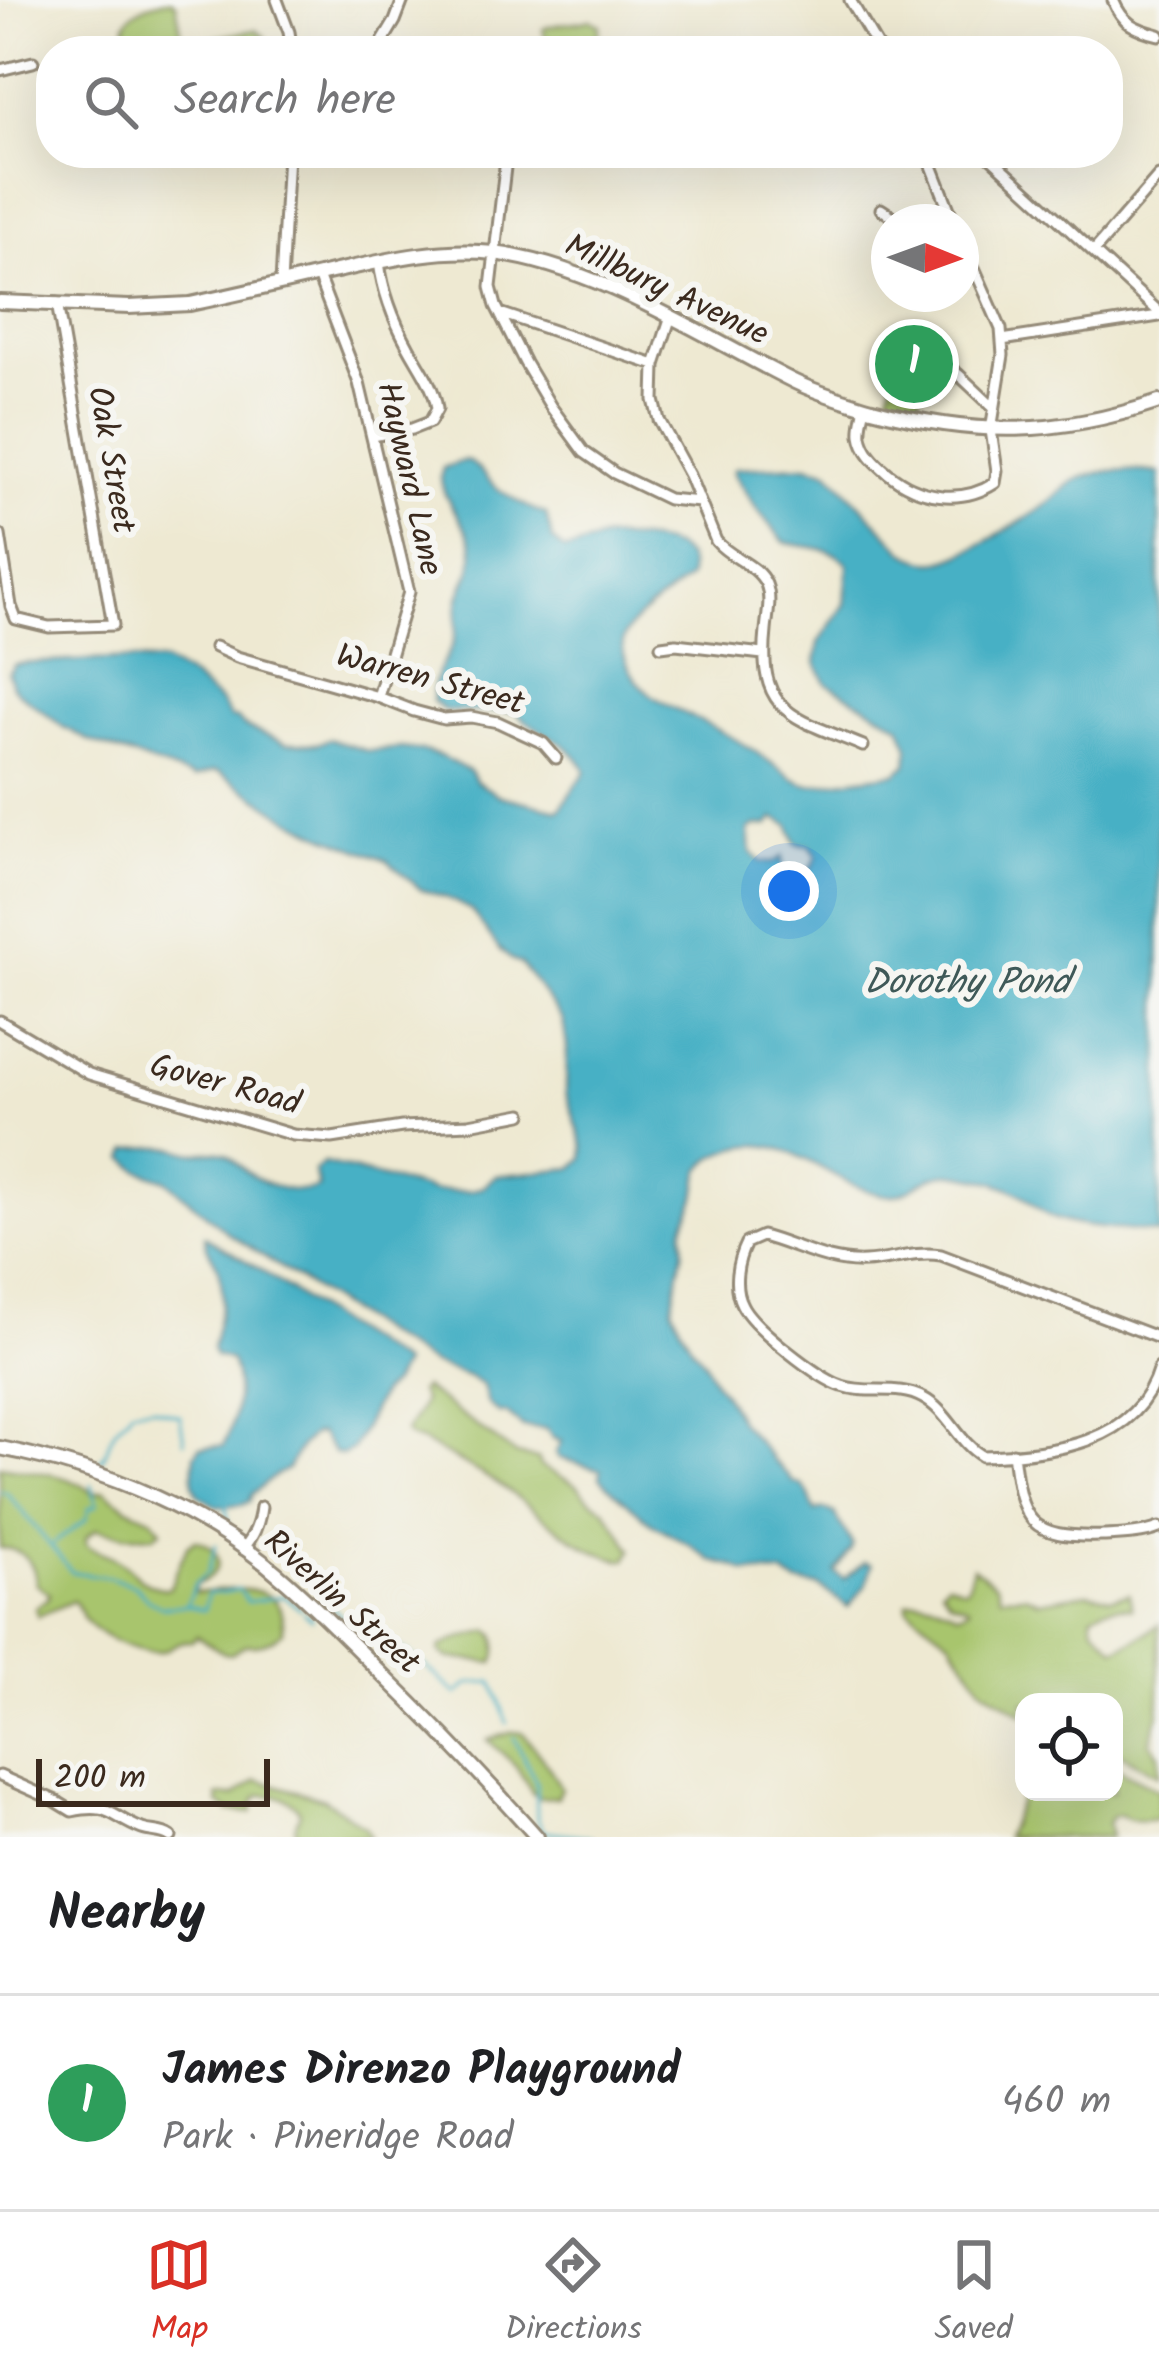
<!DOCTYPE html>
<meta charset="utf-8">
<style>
:root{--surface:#fff;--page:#f6f6f6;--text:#202124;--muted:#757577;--line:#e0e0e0;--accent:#d93025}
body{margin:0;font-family:Kalam,sans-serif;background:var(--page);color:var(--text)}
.controls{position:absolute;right:36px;bottom:36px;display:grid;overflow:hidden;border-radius:24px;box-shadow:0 12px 48px #0002}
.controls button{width:108px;height:108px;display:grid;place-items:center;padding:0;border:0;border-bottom:3px solid var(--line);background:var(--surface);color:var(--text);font:60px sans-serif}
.compass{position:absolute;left:871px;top:204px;width:108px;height:108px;border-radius:50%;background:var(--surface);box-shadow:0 12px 48px #0002;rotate:91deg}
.scale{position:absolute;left:36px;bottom:30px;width:234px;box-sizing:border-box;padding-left:12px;border:6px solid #3b2a1e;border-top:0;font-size:33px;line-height:42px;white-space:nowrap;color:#3b2a1e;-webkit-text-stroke:9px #f6f6f2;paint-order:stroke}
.you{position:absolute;left:789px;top:891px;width:42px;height:42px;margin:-30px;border:9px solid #fff;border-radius:50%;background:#1a73e8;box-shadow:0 0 0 18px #1a73e833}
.badge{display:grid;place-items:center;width:78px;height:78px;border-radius:50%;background:var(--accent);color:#fff;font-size:39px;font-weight:700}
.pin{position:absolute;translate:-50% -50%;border:6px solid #fff;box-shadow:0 3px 12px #0006}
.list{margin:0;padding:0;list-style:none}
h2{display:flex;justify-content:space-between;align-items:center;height:156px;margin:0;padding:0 48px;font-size:51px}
h2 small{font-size:39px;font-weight:400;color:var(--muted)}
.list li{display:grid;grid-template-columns:78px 1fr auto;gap:36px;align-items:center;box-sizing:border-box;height:216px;padding:0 48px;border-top:3px solid var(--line)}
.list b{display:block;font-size:45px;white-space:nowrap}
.list p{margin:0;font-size:39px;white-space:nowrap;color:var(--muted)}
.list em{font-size:39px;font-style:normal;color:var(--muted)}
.icon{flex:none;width:66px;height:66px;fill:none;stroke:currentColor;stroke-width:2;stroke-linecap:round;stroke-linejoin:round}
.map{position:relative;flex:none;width:1159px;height:1837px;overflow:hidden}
.search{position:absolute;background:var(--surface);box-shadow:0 12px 48px #0002;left:36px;right:36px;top:36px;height:132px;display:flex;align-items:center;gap:30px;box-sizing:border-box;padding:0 42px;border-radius:48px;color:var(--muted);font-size:45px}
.sheet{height:372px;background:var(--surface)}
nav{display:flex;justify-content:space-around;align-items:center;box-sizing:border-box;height:168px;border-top:3px solid var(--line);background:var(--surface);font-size:33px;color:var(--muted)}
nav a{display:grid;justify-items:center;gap:6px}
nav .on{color:var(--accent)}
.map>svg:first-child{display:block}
</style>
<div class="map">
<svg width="1159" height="1837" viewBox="0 0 1159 1837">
<rect width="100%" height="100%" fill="#f6f6f2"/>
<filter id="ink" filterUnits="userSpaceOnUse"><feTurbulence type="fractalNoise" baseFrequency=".00833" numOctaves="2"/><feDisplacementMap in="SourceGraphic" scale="24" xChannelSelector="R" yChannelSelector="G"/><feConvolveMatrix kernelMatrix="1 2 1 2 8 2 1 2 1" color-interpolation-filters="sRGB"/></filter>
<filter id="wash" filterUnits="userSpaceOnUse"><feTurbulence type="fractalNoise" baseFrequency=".004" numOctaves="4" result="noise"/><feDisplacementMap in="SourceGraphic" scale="48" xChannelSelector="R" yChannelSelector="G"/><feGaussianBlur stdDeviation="2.7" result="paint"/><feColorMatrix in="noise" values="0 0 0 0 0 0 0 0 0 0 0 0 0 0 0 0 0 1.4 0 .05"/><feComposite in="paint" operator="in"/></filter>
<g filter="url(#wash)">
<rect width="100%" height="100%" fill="#eee9d2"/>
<path fill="#a8c56d" stroke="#727846" stroke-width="3" d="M171,0L176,3L182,37L189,43L255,30L263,35L275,51H138C107,19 141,4 171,0Z
M591,19L600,25L598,36L583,44L580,51H549L543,29C559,22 574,24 591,19Z
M883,343L925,354L952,373L925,377L919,402L887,400L894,377Z
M423,1388L517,1455L538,1459L540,1466L577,1485L588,1498L605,1509L632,1550L626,1560C583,1556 540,1512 504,1488C478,1470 448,1457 421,1441L409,1437L405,1432C411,1420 420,1413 423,1400L419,1392Z
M0,1466C30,1472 69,1472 93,1493L105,1491L128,1508L153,1519L161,1530L154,1536L123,1535L96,1529L86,1537V1544C95,1553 102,1551 113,1557C135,1568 138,1586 167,1589L170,1587L187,1546L195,1540C211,1543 227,1558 212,1575C208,1580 201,1582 195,1585V1593C232,1589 287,1578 283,1632L272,1640L257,1645H245L231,1654L224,1653L197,1636L192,1641C175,1641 176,1646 165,1650C143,1657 96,1637 83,1617C80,1612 78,1606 73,1601L38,1616L35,1608L48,1598L49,1593L36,1584C36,1563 22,1548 0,1548Z
M973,1567L996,1585L1000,1596L1025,1595L1039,1601L1089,1593L1111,1598L1129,1594L1132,1608C1118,1606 1102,1605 1092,1616L1094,1627L1115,1648C1123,1648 1152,1630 1159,1624V1714L1150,1742L1159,1754V1775L1114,1750V1702H1024V1715L983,1688L950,1640L908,1608L907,1602C925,1596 942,1605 959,1613L969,1609L968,1606L950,1600L941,1588L948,1582L963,1588L967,1587Z
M489,1630L495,1635C498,1645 499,1654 494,1663L448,1658L440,1652V1648C454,1637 472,1638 489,1630Z
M513,1732L523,1733L549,1767L561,1788L557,1797L540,1798L533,1794L516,1766L488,1740Z
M1114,1767L1159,1790V1818C1144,1822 1134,1822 1120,1815L1113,1816L1108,1823L1111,1837H1005L1020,1801L1024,1770V1792H1114Z
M257,1780L324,1799L366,1828L370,1837H308L297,1833L295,1827L300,1812C293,1797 275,1795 260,1795L254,1801L252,1813L230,1811L219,1804L218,1796H234Z"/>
<path fill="#46b0c5" stroke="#406d72" stroke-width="3" fill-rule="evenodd" d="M465,460C479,466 484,476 495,486C506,496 532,510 546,514L552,539L564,550C578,549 589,542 602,539C619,537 667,540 680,551C690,558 690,567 689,578C673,593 626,620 623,641C621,658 634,680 647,691C660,703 680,710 696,719C722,731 747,745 770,762C783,771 795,782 811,785L896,773L907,764L909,747L900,725L826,683L816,663L819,642L845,604L848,564C829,544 808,549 784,542L756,508L735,476L733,471L736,468L807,465L828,470L905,552C915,558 927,563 940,561C966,556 1025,520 1047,504C1057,497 1065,486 1076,480C1101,468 1133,469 1159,473V1234C1125,1228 1081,1230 1051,1217C1040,1212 1032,1201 1022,1195C1002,1182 976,1177 952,1174C926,1171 909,1199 884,1195C823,1184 782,1118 713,1158C710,1160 703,1167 701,1171C698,1179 698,1190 696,1198C692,1210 684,1221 683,1232C683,1243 685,1249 682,1258L672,1307L680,1324L692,1347L705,1361L714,1382L722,1391L740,1422L793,1482C810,1486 808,1497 815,1511L824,1509L835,1514L852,1544L851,1550L835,1572L844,1579L865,1562L872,1564L866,1585L848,1607L819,1586L797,1583L783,1574L745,1572L736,1567L712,1561L690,1545L651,1523L604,1482L600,1477L601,1470L559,1458L556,1453L561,1441L554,1439L546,1429L523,1427L506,1413H499L488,1404L483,1386L468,1376L432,1364L382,1334L228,1233L166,1180L139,1170L125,1158L129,1150C141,1147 164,1146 176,1148C186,1150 185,1152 195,1153C205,1153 215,1149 224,1153C233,1156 239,1166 246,1172C266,1185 297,1197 319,1187L314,1171L324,1163L434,1191H469L483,1187L495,1176L573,1168L583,1158L584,1148L566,1093L567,1047L563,1020L521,964L513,961L499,949L471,910L447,898L420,889L387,860L325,836L288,818L219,772L213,771L194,778L90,741L63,727L19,693L12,686L8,673L14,665L27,663L115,659L164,662L192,678L221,703L231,718L237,719L245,727L285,743L317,744L329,739L368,751L402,748L424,751L440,756L469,771L477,782L500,796L559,810L586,771C570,739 540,736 515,712L447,711L441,709L433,701C431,676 440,670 450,650C459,633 454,613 460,595C465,579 475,569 473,551C470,522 432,493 443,468ZM774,818L789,825L796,844L810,846L817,857C808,876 798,884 777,884L783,870L782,857L773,863L761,862L751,852L749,830L755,826L769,825Z
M205,1236L261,1270L331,1319L402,1364L392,1384L381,1393L353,1449L342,1455L334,1453L320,1433L313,1434L300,1447L288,1469L277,1474L252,1494L249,1502L242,1505L217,1507L199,1495L194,1485L193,1476L195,1454L200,1447L223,1446C236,1423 241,1387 231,1361L215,1356L212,1349C217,1319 227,1303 219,1271C215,1257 205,1251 205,1236Z"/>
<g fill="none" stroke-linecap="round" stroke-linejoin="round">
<path stroke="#46b0c5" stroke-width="3" d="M100,1461C109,1451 108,1440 115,1430C120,1421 127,1419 132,1409L152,1407L180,1416L184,1441
M0,1492H6L72,1572L108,1577L135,1586L148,1600L163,1607L186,1605L195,1584L208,1572L216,1545
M226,1504L228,1525
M53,1544L86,1520L89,1508L97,1505L92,1485
M186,1605L204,1610L208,1593H224L239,1589L247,1602L284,1596L300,1609
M331,1606L367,1642C397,1633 434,1676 457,1694L469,1684L493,1682L507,1723
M304,1613L312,1619
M514,1738L536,1782L537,1818L543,1831L593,1837"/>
</g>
</g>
<g filter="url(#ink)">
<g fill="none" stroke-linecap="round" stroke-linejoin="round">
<defs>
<path id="street" d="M277,0L289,32L292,51
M850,0L880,51
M1113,0C1123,24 1135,29 1159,35
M377,51L395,21L403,0
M0,70L33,62
M927,153L954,222
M986,153L1159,312
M506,159L491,287L496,306L525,363L551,407L584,452L614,473L668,499L700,502
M881,209L901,222
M1094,251L1159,176
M318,276L359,383L409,592L378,697
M281,284L288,153
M500,313L655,365
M671,316L655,365L654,400L659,420L689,475L716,541C731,559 756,563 766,584C772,599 767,616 766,631C757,715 796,718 863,746
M901,329L959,375L994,408
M1002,340L1159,316
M865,407C863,416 860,426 861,435C863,451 876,463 888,473C918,498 961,505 995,483L997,471L991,430L1003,355L1001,329L961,238
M372,436L412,429L430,422L437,409C434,385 419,367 408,346C393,319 383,293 379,262
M0,535L11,606L16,619L49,627L113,625L57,303
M661,646L676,644L763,654
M215,647L237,657L378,697L414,711L444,719L471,717L498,722L543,743L556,758
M0,1021L89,1074L293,1135L332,1138L402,1127L469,1124L522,1114
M1159,1338L941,1255C914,1251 891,1261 865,1262C829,1264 795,1245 762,1236L746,1243C737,1261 732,1287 742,1305C753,1327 819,1379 842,1386C868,1395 898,1384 923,1398C948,1411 958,1442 982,1456C1050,1454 1137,1445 1159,1368
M1013,1453C1021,1522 1029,1538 1102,1536C1121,1535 1141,1535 1159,1528
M243,1549C254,1536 259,1524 261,1507
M0,1776L54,1800L72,1811C112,1803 109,1816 142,1829C153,1833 161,1830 171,1837"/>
<path id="secondary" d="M0,302L129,307L190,304C237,294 285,283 332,272C386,260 439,247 494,253C597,266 704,337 795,382C820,394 846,401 872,409C976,437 1057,436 1159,402
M0,1448C103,1468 208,1511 287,1582C319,1610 349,1641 379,1671C434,1725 486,1779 537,1837"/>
</defs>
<use href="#street" stroke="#948a78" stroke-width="15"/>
<use href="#secondary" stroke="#948a78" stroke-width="18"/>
<use href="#street" stroke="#fff" stroke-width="9"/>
<use href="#secondary" stroke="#fff" stroke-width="12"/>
</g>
</g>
<g text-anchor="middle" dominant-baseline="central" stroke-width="12" stroke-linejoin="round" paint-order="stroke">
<g font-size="33" fill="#3b2a1e" stroke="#f6f6f2">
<text transform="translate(666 291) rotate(25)">Millbury Avenue</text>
<text transform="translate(110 460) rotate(80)">Oak Street</text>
<text transform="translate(408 479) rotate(77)">Hayward Lane</text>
<text transform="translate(430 681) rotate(15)">Warren Street</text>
<text transform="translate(225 1086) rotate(15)">Gover Road</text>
<text transform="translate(341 1603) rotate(42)">Riverlin Street</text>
</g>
<g font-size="36" font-style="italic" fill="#3f5958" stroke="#f6f6f2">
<text x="967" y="983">Dorothy Pond</text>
</g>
</g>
</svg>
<div class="controls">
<button><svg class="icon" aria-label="locate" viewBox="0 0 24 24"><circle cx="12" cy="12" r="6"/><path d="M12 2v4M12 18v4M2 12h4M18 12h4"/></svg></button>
</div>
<svg class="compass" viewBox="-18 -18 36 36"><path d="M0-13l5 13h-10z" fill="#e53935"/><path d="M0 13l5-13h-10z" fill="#757577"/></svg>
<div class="scale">200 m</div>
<div class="you"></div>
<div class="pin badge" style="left:914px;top:364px;background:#2e9e5b">1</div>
<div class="search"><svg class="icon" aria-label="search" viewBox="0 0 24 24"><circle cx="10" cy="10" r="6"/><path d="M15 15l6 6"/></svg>Search here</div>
</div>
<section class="sheet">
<h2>Nearby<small></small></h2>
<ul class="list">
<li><span class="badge" style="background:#2e9e5b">1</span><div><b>James Direnzo Playground</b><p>Park · Pineridge Road</p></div><em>460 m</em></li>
</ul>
</section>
<nav>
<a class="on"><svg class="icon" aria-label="map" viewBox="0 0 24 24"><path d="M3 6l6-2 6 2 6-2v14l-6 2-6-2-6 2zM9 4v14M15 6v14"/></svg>Map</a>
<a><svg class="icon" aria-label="directions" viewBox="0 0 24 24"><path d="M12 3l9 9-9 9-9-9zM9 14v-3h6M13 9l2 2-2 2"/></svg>Directions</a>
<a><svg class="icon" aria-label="saved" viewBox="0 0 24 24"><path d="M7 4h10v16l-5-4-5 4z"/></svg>Saved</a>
</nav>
